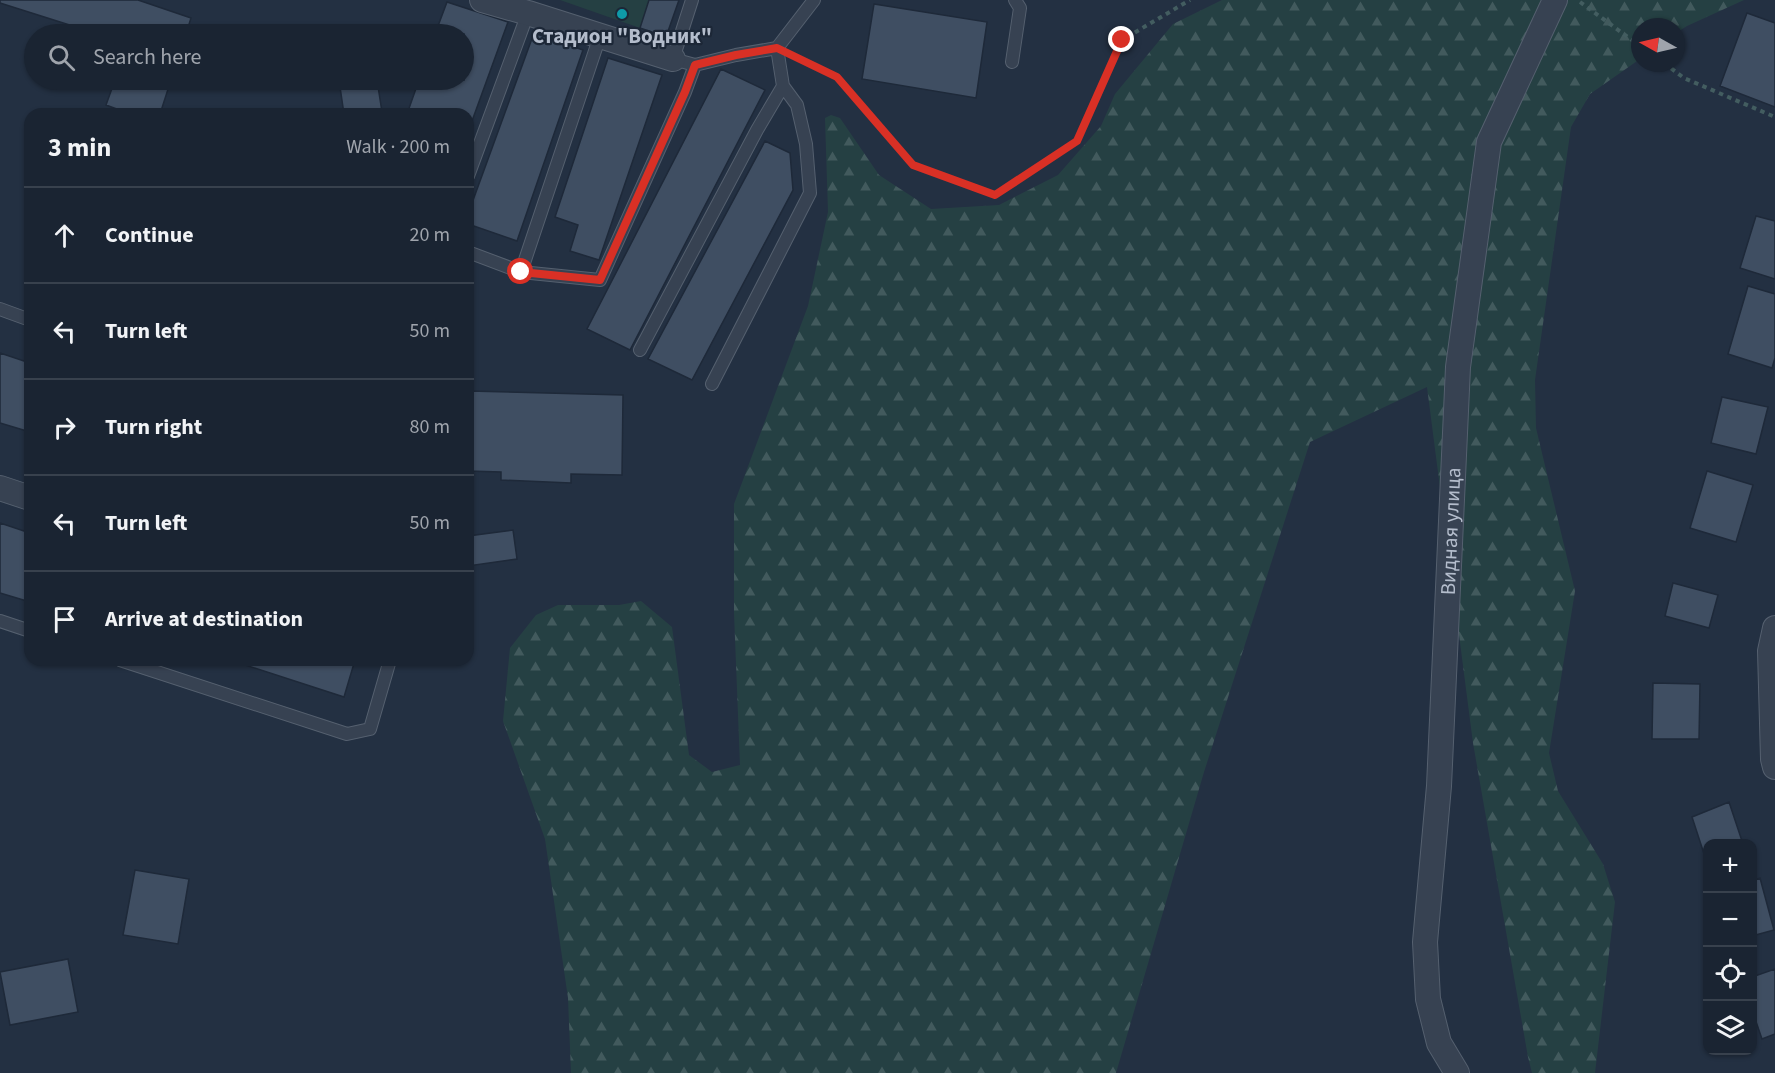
<!DOCTYPE html>
<meta charset="utf-8">
<style>
:root{--surface:#1a2432;--page:#27303e;--text:#f1f3f6;--muted:#9fa4ac;--line:#38414d}
body{margin:0;font-family:"Source Sans 3",sans-serif;background:var(--page);color:var(--text)}
.controls{position:absolute;right:18px;bottom:18px;display:grid;overflow:hidden;border-radius:12px;box-shadow:0 2px 4px #0004}
.controls button{width:54px;height:54px;display:grid;place-items:center;padding:0;border:0;border-bottom:2px solid var(--line);background:var(--surface);color:var(--text);font:30px sans-serif}
.compass{position:absolute;left:1631px;top:18px;width:54px;height:54px;border-radius:50%;background:var(--surface);box-shadow:0 2px 4px #0004;rotate:278deg}
.stop{position:absolute;width:18px;height:18px;margin:-14px;border:4px solid #d93025;border-radius:50%;background:#fff}
.stop.end{background:#d93025;border-color:#fff;box-shadow:0 2px 6px #0008}
.list{margin:0;padding:0;list-style:none}
h2{display:flex;justify-content:space-between;align-items:center;height:78px;margin:0;padding:0 24px;font-size:26px}
h2 small{font-size:20px;font-weight:400;color:var(--muted)}
.list li{display:grid;grid-template-columns:39px 1fr auto;gap:18px;align-items:center;box-sizing:border-box;height:96px;padding:0 24px;border-top:2px solid var(--line)}
.list b{display:block;font-size:22px;white-space:nowrap}
.list em{font-size:20px;font-style:normal;color:var(--muted)}
.icon{flex:none;width:33px;height:33px;fill:none;stroke:currentColor;stroke-width:2;stroke-linecap:round;stroke-linejoin:round}
.map{position:relative;flex:none;width:1775px;height:1073px;overflow:hidden}
.search{position:absolute;background:var(--surface);box-shadow:0 2px 4px #0004;left:24px;top:24px;width:450px;height:66px;display:flex;align-items:center;gap:15px;box-sizing:border-box;padding:0 21px;border-radius:33px;color:var(--muted);font-size:22px}
.panel{position:absolute;background:var(--surface);box-shadow:0 2px 4px #0004;left:24px;top:108px;width:450px;height:558px;border-radius:18px}
.map>svg:first-child{display:block}
</style>
<div class="map">
<svg width="1775" height="1073" viewBox="0 0 1775 1073">
<defs>
<pattern id="forest-firs" width="22" height="20" patternUnits="userSpaceOnUse" patternTransform="scale(1.5)"><rect width="22" height="20" fill="#254043"/><path d="M5 1l3.5 6h-7zM16 11l3.5 6h-7z" fill="#425a5d"/></pattern>
</defs>
<rect width="100%" height="100%" fill="#233042"/>
<path fill="url(#forest-firs)" d="M1222,0H1744L1687,26L1676,33V27H1640V59L1590,94L1571,127L1535,380L1536,428L1575,591L1549,753L1558,791L1603,864L1615,902L1595,1073H1532L1528,1057L1473,743L1427,387L1310,442L1204,772L1116,1073H571L568,998L545,839L503,721L510,648L536,615L558,605H619L641,601L672,627L689,755L712,772L740,765L734,613V504L808,306L828,212L825,118L831,115L840,118L879,175L931,209L999,205L1058,175L1101,126L1115,94L1173,24Z"/>
<path fill="#254043" d="M560,0H649L640,28Z"/>
<path fill="#3f4e62" stroke="#1e2939" stroke-width="1.5" d="M0,0H138L191,18L186,34H98L0,3Z
M649,0H679L666,37L640,28Z
M447,2L508,22L468,132V114H407L419,80H464V34H435Z
M874,4L987,22L976,98L862,79Z
M1747,13L1775,23V107L1720,86Z
M534,33L583,50L517,241L468,224V214Z
M608,58L662,75L599,260L570,251L578,225L555,217Z
M721,69L765,90L630,350L587,329Z
M115,80H171L160,114H130L106,105Z
M339,80H377L382,112L372,114H344Z
M765,141L790,153L793,190L692,380L648,359Z
M1756,216L1775,221V279L1740,268Z
M1748,286L1775,294V358L1772,368L1728,354Z
M0,353L30,363V432L0,423Z
M468,391L623,395L622,475L571,474V483L501,480V472L468,471Z
M1722,397L1768,407L1756,454L1711,443Z
M1707,471L1753,485L1736,542L1690,528Z
M0,523L30,533V602L0,593Z
M513,530L517,559L468,566V536Z
M1673,583L1718,595L1709,628L1665,616Z
M230,660H355L344,697Z
M1653,683L1700,684L1699,739H1652Z
M1729,802L1743,844H1708V866L1692,817Z
M135,870L189,879L178,944L123,935Z
M1760,878L1774,930L1752,936V881Z
M68,959L78,1012L10,1025L0,972Z
M1775,969V1034L1762,1039L1752,1010V977Z"/>
<g fill="none" stroke-linecap="round" stroke-linejoin="round">
<defs>
<path id="lane" d="M692,0L673,59L695,65L736,55L777,48L814,0
M1012,62L1020,8L1015,0
M468,176L528,13
M468,252L521,272L600,280L685,92L695,65
M521,272L600,36
M0,309L30,320
M640,350L757,130L783,86L777,48
M712,384L810,193L806,144L797,105L783,86
M0,621L30,631
M120,660L347,734L370,729L390,660"/>
<g id="street">
<path d="M482,0L528,13L673,59"/>
<path d="M0,488L30,498"/>
<path d="M1775,628L1770,651L1773,759L1775,767"/>
<path id="s1" d="M1457,1073L1439,1043L1428,999L1425,942L1439,786L1458,367L1489,142L1555,0"/>
</g>
</defs>
<use href="#lane" stroke="#55606f" stroke-width="14"/>
<use href="#street" stroke="#55606f" stroke-width="26"/>
<path stroke="#435d60" stroke-width="4" stroke-dasharray="4.5 4.5" stroke-linecap="butt" d="M1580,2L1640,46
M800,59L837,77L913,164L995,195L1077,141L1122,40L1190,0
M1664,63L1684,78L1775,117"/>
<use href="#lane" stroke="#374252" stroke-width="12"/>
<use href="#street" stroke="#374252" stroke-width="24"/>
</g>
<g fill="none" stroke-linecap="round" stroke-linejoin="round">
<path stroke="#d93025" stroke-width="8" d="M521,272L600,280L685,92L695,65L736,55L777,48L837,77L913,165L995,195L1077,141L1122,40"/>
</g>
<circle fill="#0f9aa8" stroke="#1c2737" stroke-width="2" cx="622" cy="14" r="6"/>
<g text-anchor="middle" dominant-baseline="central" stroke-width="4.5" stroke-linejoin="round" paint-order="stroke">
<g font-size="21" font-weight="bold" fill="#b4bdcc" stroke="#1c2737">
<text x="622" y="36">Стадион "Водник"</text>
</g>
<g font-size="21" fill="#b4bdcc" stroke="#1c2737">
<text stroke="none"><textPath href="#s1" startOffset="549">Видная улица</textPath></text>
</g>
</g>
</svg>
<div class="controls">
<button>+</button>
<button>−</button>
<button><svg class="icon" aria-label="locate" viewBox="0 0 24 24"><circle cx="12" cy="12" r="6"/><path d="M12 2v4M12 18v4M2 12h4M18 12h4"/></svg></button>
<button><svg class="icon" aria-label="layers" viewBox="0 0 24 24"><path d="M12 4l9 5-9 5-9-5zM3 14l9 5 9-5"/></svg></button>
</div>
<svg class="compass" viewBox="-18 -18 36 36"><path d="M0-13l5 13h-10z" fill="#e53935"/><path d="M0 13l5-13h-10z" fill="#9fa4ac"/></svg>
<div class="stop" style="left:521px;top:272px"></div>
<div class="stop end" style="left:1122px;top:40px"></div>
<div class="search"><svg class="icon" aria-label="search" viewBox="0 0 24 24"><circle cx="10" cy="10" r="6"/><path d="M15 15l6 6"/></svg>Search here</div>
<section class="panel">
<h2>3 min<small>Walk · 200 m</small></h2>
<ul class="list">
<li><svg class="icon" aria-label="ahead" viewBox="0 0 24 24"><path d="M12 20V5M6 11l6-6 6 6"/></svg><div><b>Continue</b></div><em>20 m</em></li>
<li><svg class="icon" aria-label="left" viewBox="0 0 24 24"><path d="M17 20v-9H6M10 6l-5 5 5 5"/></svg><div><b>Turn left</b></div><em>50 m</em></li>
<li><svg class="icon" aria-label="right" viewBox="0 0 24 24"><path d="M7 20v-9h11M14 6l5 5-5 5"/></svg><div><b>Turn right</b></div><em>80 m</em></li>
<li><svg class="icon" aria-label="left" viewBox="0 0 24 24"><path d="M17 20v-9H6M10 6l-5 5 5 5"/></svg><div><b>Turn left</b></div><em>50 m</em></li>
<li><svg class="icon" aria-label="arrive" viewBox="0 0 24 24"><path d="M6 21V4h12l-3 4 3 4H6"/></svg><div><b>Arrive at destination</b></div></li>
</ul>
</section>
</div>
